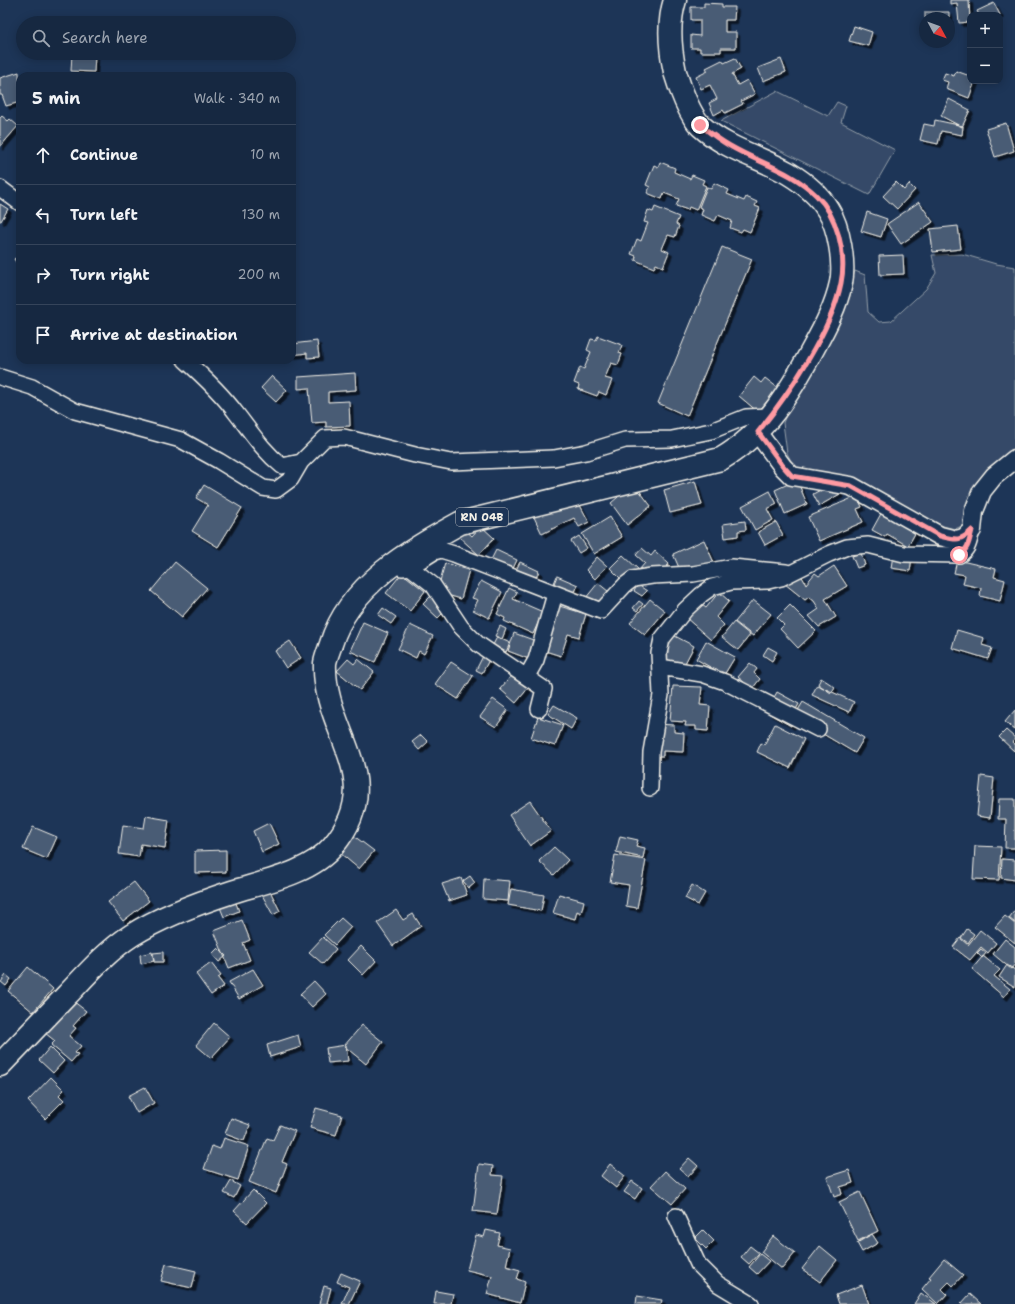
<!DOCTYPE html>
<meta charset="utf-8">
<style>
:root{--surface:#162841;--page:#23344c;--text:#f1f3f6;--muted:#9ea6b1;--line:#35445a}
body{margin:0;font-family:"Shantell Sans",sans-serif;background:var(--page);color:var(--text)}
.controls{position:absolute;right:12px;top:12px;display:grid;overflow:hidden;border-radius:8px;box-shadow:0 2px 10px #0003}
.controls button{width:36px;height:36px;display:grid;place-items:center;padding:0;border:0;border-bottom:1px solid var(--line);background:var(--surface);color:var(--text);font:20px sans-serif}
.compass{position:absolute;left:919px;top:12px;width:36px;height:36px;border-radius:50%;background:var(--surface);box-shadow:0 2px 10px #0003;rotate:131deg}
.stop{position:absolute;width:12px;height:12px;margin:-9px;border:3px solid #ff9aa2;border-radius:50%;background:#fff}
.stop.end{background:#ff9aa2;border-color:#fff;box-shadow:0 1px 4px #0008}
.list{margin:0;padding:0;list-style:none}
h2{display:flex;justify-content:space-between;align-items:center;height:52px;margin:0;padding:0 16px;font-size:17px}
h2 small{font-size:13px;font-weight:400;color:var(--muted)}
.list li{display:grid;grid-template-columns:26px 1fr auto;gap:12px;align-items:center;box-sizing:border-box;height:60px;padding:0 16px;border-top:1px solid var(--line)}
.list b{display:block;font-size:15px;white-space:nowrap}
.list em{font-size:13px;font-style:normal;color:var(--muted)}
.icon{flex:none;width:22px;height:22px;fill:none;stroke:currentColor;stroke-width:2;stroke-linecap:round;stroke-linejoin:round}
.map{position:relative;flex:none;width:1015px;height:1304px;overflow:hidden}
.search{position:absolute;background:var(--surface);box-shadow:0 2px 10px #0003;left:16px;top:16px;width:280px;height:44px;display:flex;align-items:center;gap:10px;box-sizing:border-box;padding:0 14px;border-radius:22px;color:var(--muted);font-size:15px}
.panel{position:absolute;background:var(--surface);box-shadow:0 2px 10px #0003;left:16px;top:72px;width:280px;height:292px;border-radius:12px}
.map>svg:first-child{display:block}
</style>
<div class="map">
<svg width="1015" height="1304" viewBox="0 0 1015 1304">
<defs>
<filter id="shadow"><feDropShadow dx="3.5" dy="3.5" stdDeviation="0" flood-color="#0009"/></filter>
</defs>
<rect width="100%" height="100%" fill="#1d3557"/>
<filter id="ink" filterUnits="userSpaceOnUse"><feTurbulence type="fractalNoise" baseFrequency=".025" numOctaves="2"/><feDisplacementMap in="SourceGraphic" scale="8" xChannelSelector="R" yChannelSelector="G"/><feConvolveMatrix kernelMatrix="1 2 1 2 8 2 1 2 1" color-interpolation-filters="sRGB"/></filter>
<g filter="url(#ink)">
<path fill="#354a67" stroke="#949ea8" d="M777,91L828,116L837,102L846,106L841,122L895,150L869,195L721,121Z
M962,254L996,264L1015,267V450L991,466L979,482L966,524L955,529L939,525L854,479L806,475L794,467L787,453L783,423L792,399L842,309L855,271L865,275L868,312L879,322L891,321L926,289L936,273L932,255Z"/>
<path fill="#485b74" stroke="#f4f1e8" filter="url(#shadow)" d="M950,0H969L970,22L959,23L957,3L950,4Z
M704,3L722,4V7H735L734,20H725V32H736V48H721V52H700V48H691V35L700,36V20H691V7H704Z
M994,3L1000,15H979L977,11Z
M925,12H949V30V18H925Z
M854,26L872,32L868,46L849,41Z
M72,53L95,55L94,72L71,71Z
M735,58L741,69L732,74L738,85L747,80L755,94L741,101L743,104L725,113L723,110L714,115L709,103L717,99L710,85L701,89L696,77L708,71L706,68L722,60L724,63Z
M781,59L786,72L763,81L758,68Z
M956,71L970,76V81H975L969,98L946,89L948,82L942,80L945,73L954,76Z
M19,72L20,102L6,106L2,95H0V78Z
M949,99L970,110L962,127L941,116Z
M2,116L8,121L10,119L18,126L0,147V118Z
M935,120L963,126L962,135L941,131L938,144L920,140L924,124L934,126Z
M1006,123L1014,151L995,157L986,129Z
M660,162L675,168L674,172L690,179L692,175L704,180L702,184L706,186L696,210L689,207L688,210L676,206L679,199L664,193L662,199L647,193L650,187L646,185L654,165L658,167Z
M896,182L904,190L909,184L915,190L897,209L883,196Z
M714,183L729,190L727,194L744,201L746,197L757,202L755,206L760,208L750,232L743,229L741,232L730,228L732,221L718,215L715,221L701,215L703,209L699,207L707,187L711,189Z
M919,202L933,222L901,244L887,224Z
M0,204L8,209L1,221H0Z
M655,207L679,217L676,224L679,226L675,237L668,235L662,249L669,252L663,267L656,264L654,268L635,260L636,256L631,254L637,239L641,241L648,223L644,222L648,210L653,212Z
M867,212L887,219L881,237L861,231Z
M958,226L961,249L933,252L930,229Z
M722,247L752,259L687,416L658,403Z
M20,255V268L14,259Z
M903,255L904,274L880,275L879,256Z
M598,336L622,345L619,353L622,354L618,365L611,363L605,378L612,380L606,395L599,392L597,396L578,389L579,385L574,383L580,367L584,369L591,352L587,350L591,339L596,340Z
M317,341L319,357L307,358V353L292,355V344Z
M355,373L356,390L328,392V402L349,401L350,426L326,427V422L312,423L309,388L298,389V377Z
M272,376L287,390L276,402L261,388Z
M754,377L761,383L765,378L778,388L758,412L739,396Z
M797,480L807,504L785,514L775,490Z
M695,481L702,505L670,513L664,490Z
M204,485L242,508L218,547L192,531L208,505L196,498Z
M826,487L829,491L836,487L840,494L819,506L813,494Z
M638,489L651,506L627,525L611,503L618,497L616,494Z
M770,491L777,504L767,509L773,520L755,530L742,506Z
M574,494L589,522L579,527L574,518L542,534L533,515Z
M857,496L862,507L857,509L863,522L819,541L808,517Z
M883,510L918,528L908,546L887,534L885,537L872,530Z
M610,517L622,537L594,554L582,534Z
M745,521L746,530L738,531V536L725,538L723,524Z
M776,522L783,535L765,545L758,532Z
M481,526L494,538L479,555L459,537L465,530L472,536Z
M579,536L587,548L579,553L571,541Z
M704,540L715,565L684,579L673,554Z
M642,548L651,556L655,551L669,564L653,582L639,570L645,563L636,555Z
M496,550L517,560L507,581L486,570Z
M861,553L865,565L857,568L852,556Z
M623,555L639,570L626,584L610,568Z
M893,555L912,557L910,571L891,568Z
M597,557L607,566L595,579L586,570Z
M957,560L996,569L994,577L1005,580L1000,601L980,596L981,588L963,584L965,575L954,573Z
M175,562L207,588L182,617L151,591Z
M520,562L539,571L535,580H511Z
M445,563L469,570L461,599L437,592Z
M834,566L847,586L825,599L836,617L819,627L809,616L819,609L814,601L809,597L805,600L785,584L800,573L806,584L815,573L819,576Z
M402,573L425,591L410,611L386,593Z
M557,576L578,585L571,601L550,593Z
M481,581L502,592L489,618L473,610L478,600L472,598Z
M598,583L614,596L601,612L585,599Z
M638,585L647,591L642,596L634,591Z
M509,588L517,592L513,599L543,612L533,634L504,621L505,618L497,614Z
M719,592L729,601L716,617L724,625L711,640L685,617L698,602L706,608Z
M433,594L447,609L438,618L423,604Z
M650,599L665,611L645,635L630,623Z
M753,600L771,614L753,636L735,622Z
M639,601L643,604L637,611L633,608Z
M556,605L586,614L579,637L568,634L561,656L542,650Z
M790,605L816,631L798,648L780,629L784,625L777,618Z
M383,608L396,617L391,624L378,615Z
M363,622L388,633L375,662L350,651Z
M734,622L750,635L738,650L722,637Z
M410,625L433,636L424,654L419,651L416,658L398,649Z
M500,626L506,629L502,639L495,636Z
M957,630L984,638L982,645L992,648L988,659L952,648Z
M514,633L536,641L529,659L508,651Z
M673,635L694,646L683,667L662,657Z
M497,637L510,643L506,652L493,645Z
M290,641L301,658L286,668L275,651Z
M706,641L735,657L724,675L696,659Z
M768,647L777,652L772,661L763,655Z
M483,656L489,660L482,673L476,670Z
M348,659L354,664L358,659L374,672L360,690L337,671Z
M451,662L473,676L458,699L435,684Z
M750,663L757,669L754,673L760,679L752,689L738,677Z
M513,674L529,687L516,703L500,689Z
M821,678L835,687L831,693L818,684Z
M817,685L854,702L849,712L812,695Z
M673,686L702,687L700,705L710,706L708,731L696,730V726H685L686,722L670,721Z
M777,692L799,704L795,711L797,712L803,702L864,738L855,753L796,718L791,726L768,713L774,702L772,701Z
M493,699L508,710L496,727L480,717Z
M554,705L577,718L571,729L548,714Z
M1015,710V730L1005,722Z
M538,717L563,725L555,746L531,738Z
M656,724L674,725V732L684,733L683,752L663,751V756H653Z
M775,724L804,739L790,768L757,752L761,743L764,745Z
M1006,730L1015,738L1013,742L1015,744L1014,751L999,737Z
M421,735L428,742L419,750L412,742Z
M981,776L994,778L990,818L977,816Z
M999,799H1015V848H1005L1006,819H998Z
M530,801L551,831L530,846L509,815Z
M146,816L169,820L165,848L141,844L139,857L119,854L123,825L144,828Z
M269,823L279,844L262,852L253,831Z
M33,827L57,837L47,859L23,849Z
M354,836L374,851L359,869L340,853Z
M620,836L638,840L636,846L645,848L643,858L616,852Z
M975,846L1001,847L999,880L973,879Z
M554,847L568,860L554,875L539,861Z
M226,850V872L195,873V851Z
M615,855L646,860L637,908L626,906L629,885L610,882Z
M1002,859L1015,860V880L1001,878Z
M470,876L475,883L469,888L463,881Z
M461,878L467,895L449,901L442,884Z
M484,879L510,881L508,901L483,899Z
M134,882L149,901L123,921L108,902Z
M692,885L705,893L698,905L685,898Z
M269,889L280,911L273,915L261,893Z
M511,889L544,895L541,911L508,905Z
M559,894L584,901L581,913L577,911L575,919L553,913Z
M234,898L239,911L224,917L219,905Z
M396,910L403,920L413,914L421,926L393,946L377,923Z
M1015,910V923L1009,918Z
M1005,916L1015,924V943L995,927Z
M341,918L351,927L335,945L324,935Z
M242,920L250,940L243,943L250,960L229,968L214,931Z
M967,929L974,934L968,943L961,938Z
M980,930L996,943L988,953L981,947L970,960L953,947L960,938L968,945Z
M323,937L336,949L323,964L309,952Z
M1005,939L1015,947V964L1011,969L993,954Z
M361,946L376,961L363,975L348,960Z
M218,948L226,956L219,962L212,954Z
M981,949L986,953L982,958L977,953Z
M152,952L154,961L141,964L140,955Z
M163,952V962H154L153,953Z
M983,956L1000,970L994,976L1010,989L1004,997L972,969Z
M211,963L221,976L218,978L224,986L211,995L196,974Z
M1007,965L1015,970V987L999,977Z
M28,967L53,989L33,1012L8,991Z
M253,969L263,985L239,999L229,982Z
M6,975L11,979L6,986L1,982Z
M314,981L326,994L312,1007L300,994Z
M73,1001L86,1011L73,1026L76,1028L69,1036L81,1046L75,1053L78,1054L71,1062L51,1045L55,1041L45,1033Z
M214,1023L230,1037L211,1058L196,1045Z
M362,1025L383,1042L366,1064L344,1046Z
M298,1035L301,1047L270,1057L267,1045Z
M346,1045L348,1061L328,1063L326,1048Z
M50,1047L64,1061L53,1073L39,1060Z
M51,1077L64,1090L59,1095L64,1100L45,1119L28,1101Z
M145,1087L154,1103L137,1113L128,1096Z
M316,1108L342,1115L336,1135L310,1128Z
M231,1118L250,1125L244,1141L225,1134Z
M280,1125L295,1131L282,1162L287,1164L276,1193L249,1182L267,1138L273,1140Z
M224,1138L249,1146L238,1180L204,1169L212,1146L220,1149Z
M689,1158L698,1166L688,1177L679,1169Z
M479,1164L493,1166L492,1175L503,1176L497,1214L473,1211Z
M610,1164L625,1176L616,1188L601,1176Z
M849,1170L853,1183L840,1187L842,1194L834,1197L827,1177Z
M665,1171L685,1189L672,1204L651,1186Z
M231,1181L240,1186L234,1198L224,1193Z
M632,1181L642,1188L635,1199L624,1192Z
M253,1190L266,1203L247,1223L234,1211Z
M860,1192L878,1231L858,1241L839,1202Z
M486,1230L500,1233L497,1245L510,1248L506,1266L520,1270L517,1279L525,1282L520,1303L487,1294L492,1276L467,1270L476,1235L484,1237Z
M703,1230L714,1241L706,1249L695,1238Z
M872,1234L878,1243L862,1252L857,1243Z
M773,1236L795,1253L782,1269L761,1252Z
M750,1246L759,1253L749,1264L741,1257Z
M820,1246L837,1260L820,1282L802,1269Z
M760,1254L769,1261L757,1274L749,1267Z
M944,1259L963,1275L953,1286L949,1282L942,1289L947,1294L938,1304L922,1289L931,1278L929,1277Z
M166,1264L196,1271L192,1288L161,1281Z
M341,1273L360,1281L349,1304H342L349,1287L337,1282Z
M862,1285L869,1304H839L836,1295Z
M324,1286L331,1288L327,1303L329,1304H319Z
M436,1291L453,1294L451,1304H434Z
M921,1293L936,1304H914Z
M970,1294L981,1304H961Z
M637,1296L662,1300L661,1304H636Z"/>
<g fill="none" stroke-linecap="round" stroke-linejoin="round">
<defs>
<path id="minor" d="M0,188L20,203
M185,360C203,376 222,394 236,413C251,432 263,451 282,466L301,462L325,438L344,437L415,455L451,462L554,458L586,452L625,440L672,439L711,431L746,417L771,416
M0,377L32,387L75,411L181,440L219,461L263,488L276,490L291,479L301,462
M410,567L434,552L441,550L454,554L601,611L625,585L633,579L652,576L693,574L732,567L786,572
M402,568L410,567L433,585L461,627L478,644L544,689L539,709
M660,667L702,674L725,682L818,729
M527,676L536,660L555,594
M650,788L651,752L661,695L659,653L662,639L685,610L701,595L712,587L731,582L768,581L781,578L829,554L847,547L868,545L904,554L959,555C969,549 969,541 972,530
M676,1216L698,1264L718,1284L751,1304"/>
<path id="tertiary" d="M757,432L783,467L792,476L851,486L940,536L956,540L964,538L972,530L974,511L982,491L994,476L1015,459"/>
<path id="primary" d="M0,1065C22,1042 45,1018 67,995C87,974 107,951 132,935C162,916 198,903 232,892C264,882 311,873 333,846C390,778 322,732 325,663C326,657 329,650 331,644C349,585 409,551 460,523L721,459C766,433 790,392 814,347C825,327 836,306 841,283C845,263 839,227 828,210C819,195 803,182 788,173C760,157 726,149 701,126C690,116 679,86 675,72C670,49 668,22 675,0"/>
</defs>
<use href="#minor" stroke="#f4f1e8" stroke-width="18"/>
<use href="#tertiary" stroke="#f4f1e8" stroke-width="21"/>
<use href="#primary" stroke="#f4f1e8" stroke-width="25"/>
<use href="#minor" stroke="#1d3557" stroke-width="15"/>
<use href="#tertiary" stroke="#1d3557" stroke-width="18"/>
<use href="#primary" stroke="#1d3557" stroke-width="22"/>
</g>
</g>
<g fill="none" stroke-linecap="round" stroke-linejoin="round" filter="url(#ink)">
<path stroke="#ff9aa2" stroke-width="5" d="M700,125C709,132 719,140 730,146C759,163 792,171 816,195C837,215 847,254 841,283C832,330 788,395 758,432L783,466L792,476L851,486L940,536C956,540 960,542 972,530C969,541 969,549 959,555"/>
</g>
<g text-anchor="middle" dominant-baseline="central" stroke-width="3.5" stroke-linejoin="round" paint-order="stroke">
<rect fill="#1d3557" stroke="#b4b9bc" stroke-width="1" x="456" y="508" width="52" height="18" rx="3"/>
<g font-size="11" font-weight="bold" fill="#f4f1e8">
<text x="482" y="517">RN 04B</text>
</g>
</g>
</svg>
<div class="controls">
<button>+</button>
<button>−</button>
</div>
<svg class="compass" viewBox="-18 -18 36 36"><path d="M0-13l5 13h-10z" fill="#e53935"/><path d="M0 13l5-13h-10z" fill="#9ea6b1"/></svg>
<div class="stop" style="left:959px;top:555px"></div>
<div class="stop end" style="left:700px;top:125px"></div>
<div class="search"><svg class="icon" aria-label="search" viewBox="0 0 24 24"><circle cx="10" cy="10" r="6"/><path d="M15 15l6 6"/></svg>Search here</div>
<section class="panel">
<h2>5 min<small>Walk · 340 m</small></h2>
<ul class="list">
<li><svg class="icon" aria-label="ahead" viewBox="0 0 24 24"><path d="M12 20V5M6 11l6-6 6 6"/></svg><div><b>Continue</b></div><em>10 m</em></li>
<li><svg class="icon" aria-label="left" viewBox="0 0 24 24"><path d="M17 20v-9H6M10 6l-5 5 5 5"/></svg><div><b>Turn left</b></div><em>130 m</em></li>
<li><svg class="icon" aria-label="right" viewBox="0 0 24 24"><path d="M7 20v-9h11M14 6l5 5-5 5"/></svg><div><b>Turn right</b></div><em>200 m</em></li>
<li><svg class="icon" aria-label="arrive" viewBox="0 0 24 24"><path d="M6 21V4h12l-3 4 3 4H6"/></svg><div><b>Arrive at destination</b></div></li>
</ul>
</section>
</div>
